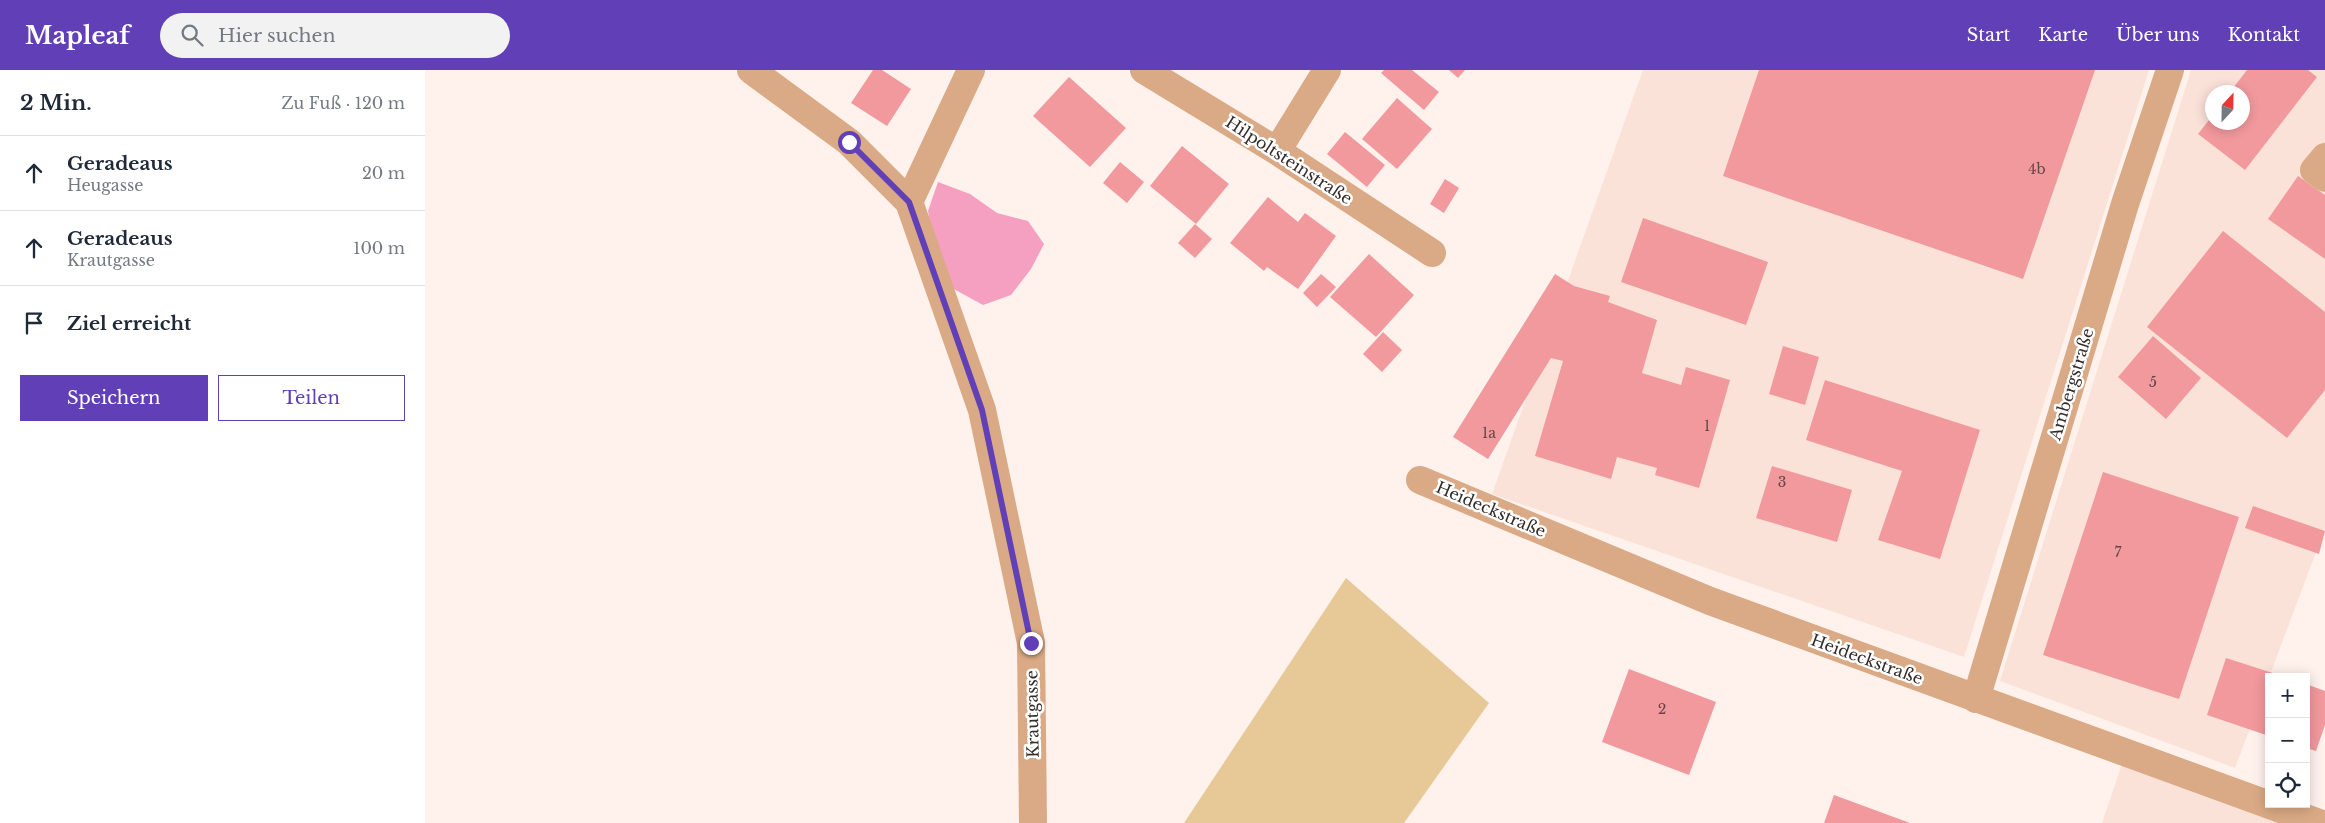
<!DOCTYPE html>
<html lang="de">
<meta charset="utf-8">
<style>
:root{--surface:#fff;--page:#f2f2f3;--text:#1f2937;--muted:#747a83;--line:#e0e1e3;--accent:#603fb7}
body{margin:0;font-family:"Libre Baskerville",serif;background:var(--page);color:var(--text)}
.controls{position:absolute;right:15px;bottom:15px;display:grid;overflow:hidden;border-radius:0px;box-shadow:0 2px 12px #0003}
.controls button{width:45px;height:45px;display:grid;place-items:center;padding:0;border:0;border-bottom:1px solid var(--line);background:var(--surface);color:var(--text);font:25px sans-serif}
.compass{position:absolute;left:1780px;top:15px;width:45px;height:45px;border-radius:50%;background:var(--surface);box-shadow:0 2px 12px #0003;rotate:22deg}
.stop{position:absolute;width:15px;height:15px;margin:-11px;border:4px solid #603fb7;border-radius:50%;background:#fff}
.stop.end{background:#603fb7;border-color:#fff;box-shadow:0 1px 5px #0008}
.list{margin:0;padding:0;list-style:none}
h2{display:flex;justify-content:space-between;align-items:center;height:65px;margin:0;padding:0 20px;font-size:21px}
h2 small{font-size:16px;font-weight:400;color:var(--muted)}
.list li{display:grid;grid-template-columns:32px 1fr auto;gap:15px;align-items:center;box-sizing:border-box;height:75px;padding:0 20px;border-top:1px solid var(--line)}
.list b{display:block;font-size:19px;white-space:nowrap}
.list p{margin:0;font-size:16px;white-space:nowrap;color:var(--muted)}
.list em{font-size:16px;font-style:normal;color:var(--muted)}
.actions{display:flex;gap:10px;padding:15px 20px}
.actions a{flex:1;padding:11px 0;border:1px solid var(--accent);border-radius:0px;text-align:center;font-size:18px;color:var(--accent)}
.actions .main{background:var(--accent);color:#fff}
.icon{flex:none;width:28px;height:28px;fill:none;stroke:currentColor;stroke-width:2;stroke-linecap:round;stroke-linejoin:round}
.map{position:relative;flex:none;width:1900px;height:753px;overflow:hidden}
header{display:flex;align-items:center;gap:30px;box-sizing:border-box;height:70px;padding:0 25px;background:var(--accent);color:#fff}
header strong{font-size:24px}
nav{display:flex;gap:28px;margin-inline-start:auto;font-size:18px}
.search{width:350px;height:45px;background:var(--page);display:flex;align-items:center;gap:12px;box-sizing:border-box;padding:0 18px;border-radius:28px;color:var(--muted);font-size:19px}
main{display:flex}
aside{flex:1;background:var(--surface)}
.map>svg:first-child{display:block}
</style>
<header>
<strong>Mapleaf</strong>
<div class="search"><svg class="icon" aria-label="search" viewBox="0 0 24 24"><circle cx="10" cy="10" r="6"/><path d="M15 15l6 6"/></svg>Hier suchen</div>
<nav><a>Start</a><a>Karte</a><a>Über uns</a><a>Kontakt</a></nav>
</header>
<main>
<aside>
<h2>2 Min.<small>Zu Fuß · 120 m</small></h2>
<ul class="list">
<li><svg class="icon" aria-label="ahead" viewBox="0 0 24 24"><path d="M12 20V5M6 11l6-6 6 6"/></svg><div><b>Geradeaus</b><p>Heugasse</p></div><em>20 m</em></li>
<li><svg class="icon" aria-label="ahead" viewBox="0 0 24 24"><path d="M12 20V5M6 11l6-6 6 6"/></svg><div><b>Geradeaus</b><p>Krautgasse</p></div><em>100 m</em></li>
<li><svg class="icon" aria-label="arrive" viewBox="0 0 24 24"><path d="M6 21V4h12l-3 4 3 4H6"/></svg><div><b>Ziel erreicht</b></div></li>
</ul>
<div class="actions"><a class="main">Speichern</a><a>Teilen</a></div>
</aside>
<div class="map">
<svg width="1900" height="753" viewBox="0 0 1900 753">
<rect width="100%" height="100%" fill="#fff1ec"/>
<path fill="#fbe2d9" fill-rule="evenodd" d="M1218,0H1724L1539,587L1067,424Z
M1766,0H1900V458L1810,698L1575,611ZM1788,22H1818V52H1788Z
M1697,694L1860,753H1677Z"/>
<path fill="#e6c997" d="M921,508L1064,633L979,753H759Z"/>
<path fill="#f5a0c0" d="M513,112L545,124L572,143L603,151L619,174L606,199L586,225L558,235L527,218L507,167L503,141Z"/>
<path fill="#f2999d" d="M448,0H457L486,19L462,56L426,33Z
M959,0H987L1014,22L999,40L956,3Z
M1024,0H1040L1033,8Z
M1334,0H1670L1598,209L1298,106Z
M1822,0H1883L1892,7L1820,100L1773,64L1788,45V52H1818V22H1805Z
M644,7L701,58L665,97L608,46Z
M972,28L1007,59L972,99L937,69Z
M920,62L960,95L942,117L902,84Z
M757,76L804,114L771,154L725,116Z
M695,92L719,112L702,133L678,113Z
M1873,106L1900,125V189L1843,149Z
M1020,109L1034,118L1019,143L1005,134Z
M843,127L873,152L880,143L911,166L873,219L842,197L839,201L805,173Z
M1218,148L1343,192L1321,255L1196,212Z
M770,154L787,169L770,188L753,173Z
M1798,161L1900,242V320L1862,368L1722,257Z
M944,184L989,225L951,267L905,227Z
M896,204L911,217L892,237L878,223Z
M1130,204L1149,216L1185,226L1183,232L1232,250L1217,303L1256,315L1261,297L1305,310L1274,418L1230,405L1232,398L1192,387L1186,409L1110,386L1138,291L1126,288L1063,389L1028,367Z
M958,262L977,280L957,302L938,284Z
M1728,266L1776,308L1741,349L1693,307Z
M1358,276L1394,287L1380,335L1344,324Z
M1400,310L1555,360L1515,489L1453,470L1477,401L1381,370Z
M1347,396L1427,420L1412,472L1331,448Z
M1678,402L1814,447L1754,629L1618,585Z
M1828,436L1900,461L1894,484L1820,458Z
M1801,588L1857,606L1844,607V666L1782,645Z
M1204,599L1291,632L1264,705L1177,672Z
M1881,614L1900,621V655L1891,681L1881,678Z
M1409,725L1485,753H1399Z"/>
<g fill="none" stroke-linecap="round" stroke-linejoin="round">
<path stroke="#d9aa85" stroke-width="28" d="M326,0L424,72L484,132L557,340L606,573L608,753
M719,0L852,81L1007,183
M852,81L902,0
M1900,87L1889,100L1900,108
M484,132L546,0
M995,410L1285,531L1894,753
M1551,629L1700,134L1745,0"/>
</g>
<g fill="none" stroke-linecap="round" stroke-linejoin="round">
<path stroke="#603fb7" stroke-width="6" d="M424,72L484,132L557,340L606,573"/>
</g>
<g text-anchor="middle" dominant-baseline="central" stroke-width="5" stroke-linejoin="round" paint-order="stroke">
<g font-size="14" fill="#634747">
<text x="1612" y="99">4b</text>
<text x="1728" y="312">5</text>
<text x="1282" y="356">1</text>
<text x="1064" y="363">1a</text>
<text x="1357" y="412">3</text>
<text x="1693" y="482">7</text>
<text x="1237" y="639">2</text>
</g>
<g font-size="16" fill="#332c2a" stroke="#fff">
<text transform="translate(864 90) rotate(33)">Hilpoltsteinstraße</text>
<text transform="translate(1646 314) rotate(-73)">Ambergstraße</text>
<text transform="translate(1066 439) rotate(23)">Heideckstraße</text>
<text transform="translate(1442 589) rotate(20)">Heideckstraße</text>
<text transform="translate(607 644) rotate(-91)">Krautgasse</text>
</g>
</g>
</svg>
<div class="controls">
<button>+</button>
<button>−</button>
<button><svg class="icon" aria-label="locate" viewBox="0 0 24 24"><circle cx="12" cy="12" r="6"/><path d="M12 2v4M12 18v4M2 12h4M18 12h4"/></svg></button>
</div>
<svg class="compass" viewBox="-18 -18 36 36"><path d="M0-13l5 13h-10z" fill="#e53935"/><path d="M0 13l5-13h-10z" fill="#747a83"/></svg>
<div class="stop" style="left:424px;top:72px"></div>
<div class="stop end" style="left:606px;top:573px"></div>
</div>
</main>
